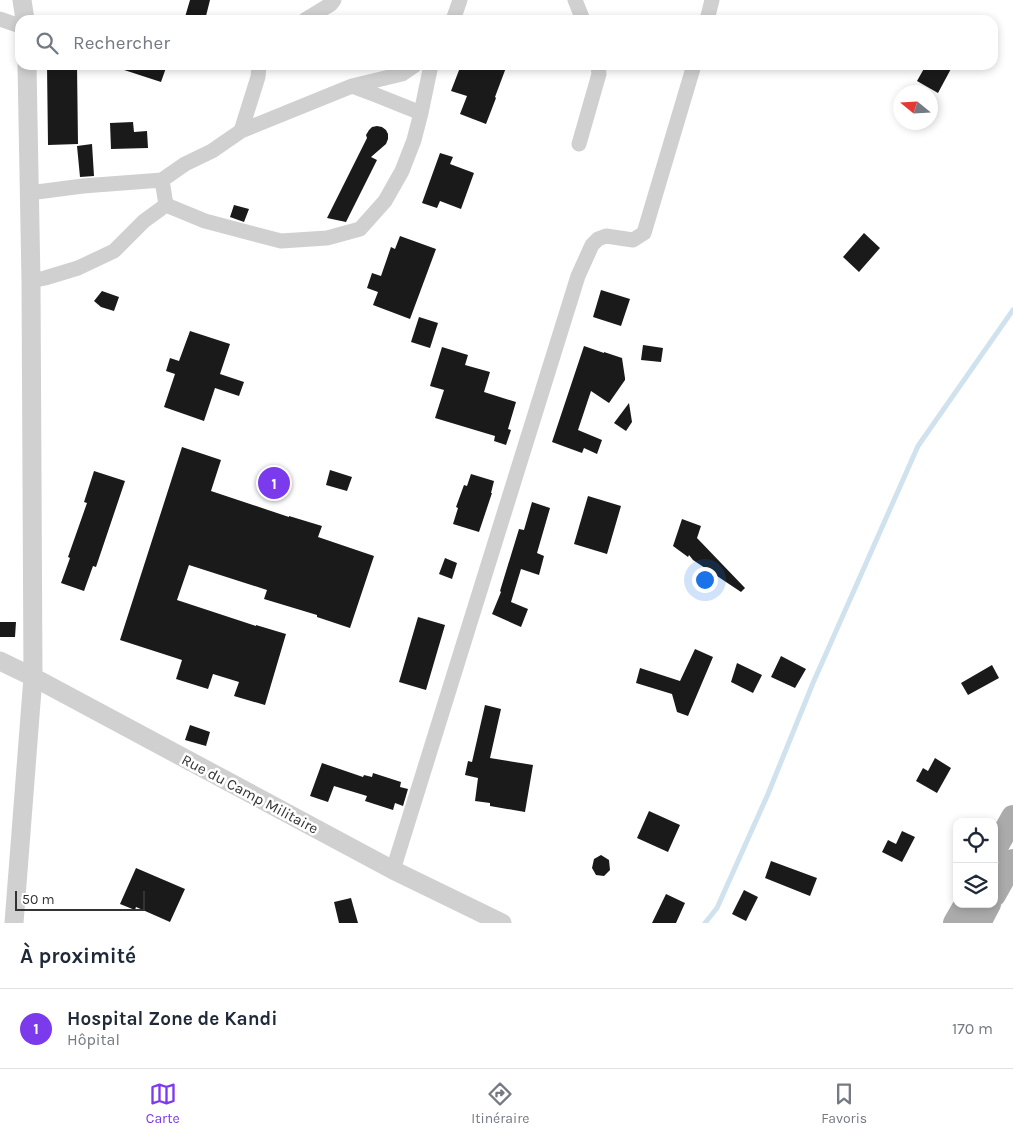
<!DOCTYPE html>
<html lang="fr">
<meta charset="utf-8">
<style>
:root{--surface:#fff;--page:#f6f6f7;--text:#1f2937;--muted:#747a83;--line:#e0e1e3;--accent:#7c3aed}
body{margin:0;font-family:Karla,sans-serif;background:var(--page);color:var(--text)}
.controls{position:absolute;right:15px;bottom:15px;display:grid;overflow:hidden;border-radius:10px;box-shadow:0 2px 8px #0003}
.controls button{width:45px;height:45px;display:grid;place-items:center;padding:0;border:0;border-bottom:1px solid var(--line);background:var(--surface);color:var(--text);font:25px sans-serif}
.compass{position:absolute;left:893px;top:85px;width:45px;height:45px;border-radius:50%;background:var(--surface);box-shadow:0 2px 8px #0003;rotate:288deg}
.scale{position:absolute;left:15px;bottom:12px;width:130px;box-sizing:border-box;padding-left:5px;border:2px solid #333;border-top:0;font-size:14px;line-height:18px;white-space:nowrap;color:#333;-webkit-text-stroke:4px #fff;paint-order:stroke}
.you{position:absolute;left:704px;top:579px;width:18px;height:18px;margin:-12px;border:4px solid #fff;border-radius:50%;background:#1a73e8;box-shadow:0 0 0 8px #1a73e833}
.badge{display:grid;place-items:center;width:32px;height:32px;border-radius:50%;background:var(--accent);color:#fff;font-size:16px;font-weight:700}
.pin{position:absolute;translate:-50% -50%;border:2px solid #fff;box-shadow:0 1px 5px #0006}
.list{margin:0;padding:0;list-style:none}
h2{display:flex;justify-content:space-between;align-items:center;height:65px;margin:0;padding:0 20px;font-size:21px}
h2 small{font-size:16px;font-weight:400;color:var(--muted)}
.list li{display:grid;grid-template-columns:32px 1fr auto;gap:15px;align-items:center;box-sizing:border-box;height:80px;padding:0 20px;border-top:1px solid var(--line)}
.list b{display:block;font-size:19px;white-space:nowrap}
.list p{margin:0;font-size:16px;white-space:nowrap;color:var(--muted)}
.list em{font-size:16px;font-style:normal;color:var(--muted)}
.icon{flex:none;width:28px;height:28px;fill:none;stroke:currentColor;stroke-width:2;stroke-linecap:round;stroke-linejoin:round}
.map{position:relative;flex:none;width:1013px;height:923px;overflow:hidden}
.search{position:absolute;background:var(--surface);box-shadow:0 2px 8px #0003;left:15px;right:15px;top:15px;height:55px;display:flex;align-items:center;gap:12px;box-sizing:border-box;padding:0 18px;border-radius:15px;color:var(--muted);font-size:19px}
.sheet{height:145px;background:var(--surface)}
nav{display:flex;justify-content:space-around;align-items:center;box-sizing:border-box;height:70px;border-top:1px solid var(--line);background:var(--surface);font-size:14px;color:var(--muted)}
nav a{display:grid;justify-items:center;gap:2px}
nav .on{color:var(--accent)}
.map>svg:first-child{display:block}
</style>
<div class="map">
<svg width="1013" height="923" viewBox="0 0 1013 923">
<rect width="100%" height="100%" fill="#fff"/>
<g fill="none" stroke-linecap="round" stroke-linejoin="round">
<path stroke="#cfe2ee" stroke-width="5" d="M705,923L717,908L768,794L813,683L918,446L1013,310"/>
</g>
<path fill="#1a1a1a" d="M190,0H210L205,20H195L185,17Z
M47,65H77L78,144L48,145Z
M118,65H167L161,82L118,68Z
M461,65H507L495,97L496,98L486,124L460,114L467,96L451,91Z
M926,65H953L938,93L917,81Z
M133,122L134,132L147,131L148,148L111,149L110,123Z
M377,126L382,127L386,130L388,134V139L386,144L371,157L377,160L346,222L327,218L367,138L366,135L369,130L372,127Z
M92,144L94,176L80,177L77,146Z
M440,153L453,157L450,164L474,173L461,209L440,201L437,208L422,203Z
M234,205L249,209L244,222L230,217Z
M864,233L880,248L859,272L843,257Z
M400,236L436,249L410,319L373,305L378,292L367,288L372,273L381,276L391,247L395,249Z
M601,290L630,299L621,326L593,317Z
M102,291L119,297L114,311L101,307L94,301Z
M419,317L438,323L430,348L411,342Z
M190,331L230,344L220,374L244,382L239,396L215,388L204,421L164,407L175,374L166,371L170,358L179,361Z
M643,345L663,348L661,362L641,360Z
M584,346L604,353V352L622,358L625,378V380L609,403L591,391L578,430L602,440L597,454L584,448L582,453L552,442Z
M442,347L468,355L465,365L490,372L484,392L516,402L508,429L511,430L506,445L494,441L495,436L435,418L444,390L430,386Z
M629,403L632,422L626,431L614,423Z
M182,447L221,460L211,491L289,517V516L322,526L318,537L374,556L350,628L317,617V615L264,599L267,590L189,565L177,600L256,626V625L286,634L265,705L234,696L239,682L213,674L208,689L176,679L182,660L120,640Z
M330,470L352,477L347,491L326,485Z
M94,471L125,481L96,567L93,566L84,591L61,583L70,558L68,557L87,503L84,502Z
M471,474L494,481L491,493H492L479,532L453,524L458,508L456,507L464,485L467,486Z
M588,496L621,506L607,554L574,544Z
M532,502L550,508L537,553L544,556L539,575L521,569L511,602L528,609L521,627L492,614L501,592L500,591L519,529L524,530Z
M682,519L701,526L697,538L745,588L741,592L693,560L689,555L688,557L673,546Z
M445,558L457,563L452,579L439,574Z
M418,617L445,625L426,690L399,682Z
M0,622H16L15,637H0Z
M695,649L713,657L688,716L677,712L672,694L636,683L640,668L680,681Z
M781,656L806,669L795,688L771,677Z
M737,663L762,675L753,693L731,682Z
M992,665L999,678L968,695L961,683Z
M485,705L501,709L490,758L533,765L525,812L490,806V803L475,801L478,778L465,775L468,761L472,762Z
M190,725L210,732L206,746L185,740Z
M935,758L951,768L937,793L916,781L923,768L928,771Z
M322,763L363,777L364,775L372,777L373,773L401,782L400,787L408,789L403,806L395,803L393,810L365,801L367,796L334,786L328,802L310,796Z
M649,811L680,825L668,852L637,838Z
M902,831L915,837L902,862L882,852L888,840L896,844Z
M601,855L609,860L610,870L604,876L596,875L592,868L594,859Z
M771,861L817,878L810,896L765,878Z
M136,868L185,889L170,922L136,907L135,910L120,904Z
M744,890L758,897L746,921L732,914Z
M666,894L685,903L676,923H652Z
M351,898L358,923H339L334,902Z"/>
<g fill="none" stroke-linecap="round" stroke-linejoin="round">
<path stroke="#d0d0d0" stroke-width="15" d="M575,0L583,20
M0,19L20,26
M305,20L331,4L334,0
M453,20L460,0
M707,20L712,0
M352,86L402,74L415,65
M241,131L258,77L259,65
M579,144L599,74L598,65
M162,180L185,164L212,151L241,131L352,86L376,95L421,113
M29,193L83,186L162,180L166,205
M166,205L205,221L281,241L327,238L360,229L385,201L402,171L414,140L421,113L431,65
M31,281L45,278L78,268L114,251L144,221L166,205
M393,870L578,276L592,245L598,239L606,236L633,240L644,233L694,65"/>
<path stroke="#d0d0d0" stroke-width="19" d="M22,0L25,20
M0,661L33,677L393,870L502,923
M14,923L33,677L31,281L27,65"/>
<path stroke="#ababab" stroke-width="24" d="M994,851L1013,817
M994,895L1013,861
M955,923L966,904
M979,923L989,904"/>
</g>
<g text-anchor="middle" dominant-baseline="central" stroke-width="5" stroke-linejoin="round" paint-order="stroke">
<g font-size="15" fill="#333" stroke="#fff">
<text transform="translate(250 794) rotate(28)">Rue du Camp Militaire</text>
</g>
</g>
</svg>
<div class="controls">
<button><svg class="icon" aria-label="locate" viewBox="0 0 24 24"><circle cx="12" cy="12" r="6"/><path d="M12 2v4M12 18v4M2 12h4M18 12h4"/></svg></button>
<button><svg class="icon" aria-label="layers" viewBox="0 0 24 24"><path d="M12 4l9 5-9 5-9-5zM3 14l9 5 9-5"/></svg></button>
</div>
<svg class="compass" viewBox="-18 -18 36 36"><path d="M0-13l5 13h-10z" fill="#e53935"/><path d="M0 13l5-13h-10z" fill="#747a83"/></svg>
<div class="scale">50 m</div>
<div class="you"></div>
<div class="pin badge" style="left:274px;top:483px">1</div>
<div class="search"><svg class="icon" aria-label="search" viewBox="0 0 24 24"><circle cx="10" cy="10" r="6"/><path d="M15 15l6 6"/></svg>Rechercher</div>
</div>
<section class="sheet">
<h2>À proximité<small></small></h2>
<ul class="list">
<li><span class="badge">1</span><div><b>Hospital Zone de Kandi</b><p>Hôpital</p></div><em>170 m</em></li>
</ul>
</section>
<nav>
<a class="on"><svg class="icon" aria-label="map" viewBox="0 0 24 24"><path d="M3 6l6-2 6 2 6-2v14l-6 2-6-2-6 2zM9 4v14M15 6v14"/></svg>Carte</a>
<a><svg class="icon" aria-label="directions" viewBox="0 0 24 24"><path d="M12 3l9 9-9 9-9-9zM9 14v-3h6M13 9l2 2-2 2"/></svg>Itinéraire</a>
<a><svg class="icon" aria-label="saved" viewBox="0 0 24 24"><path d="M7 4h10v16l-5-4-5 4z"/></svg>Favoris</a>
</nav>
